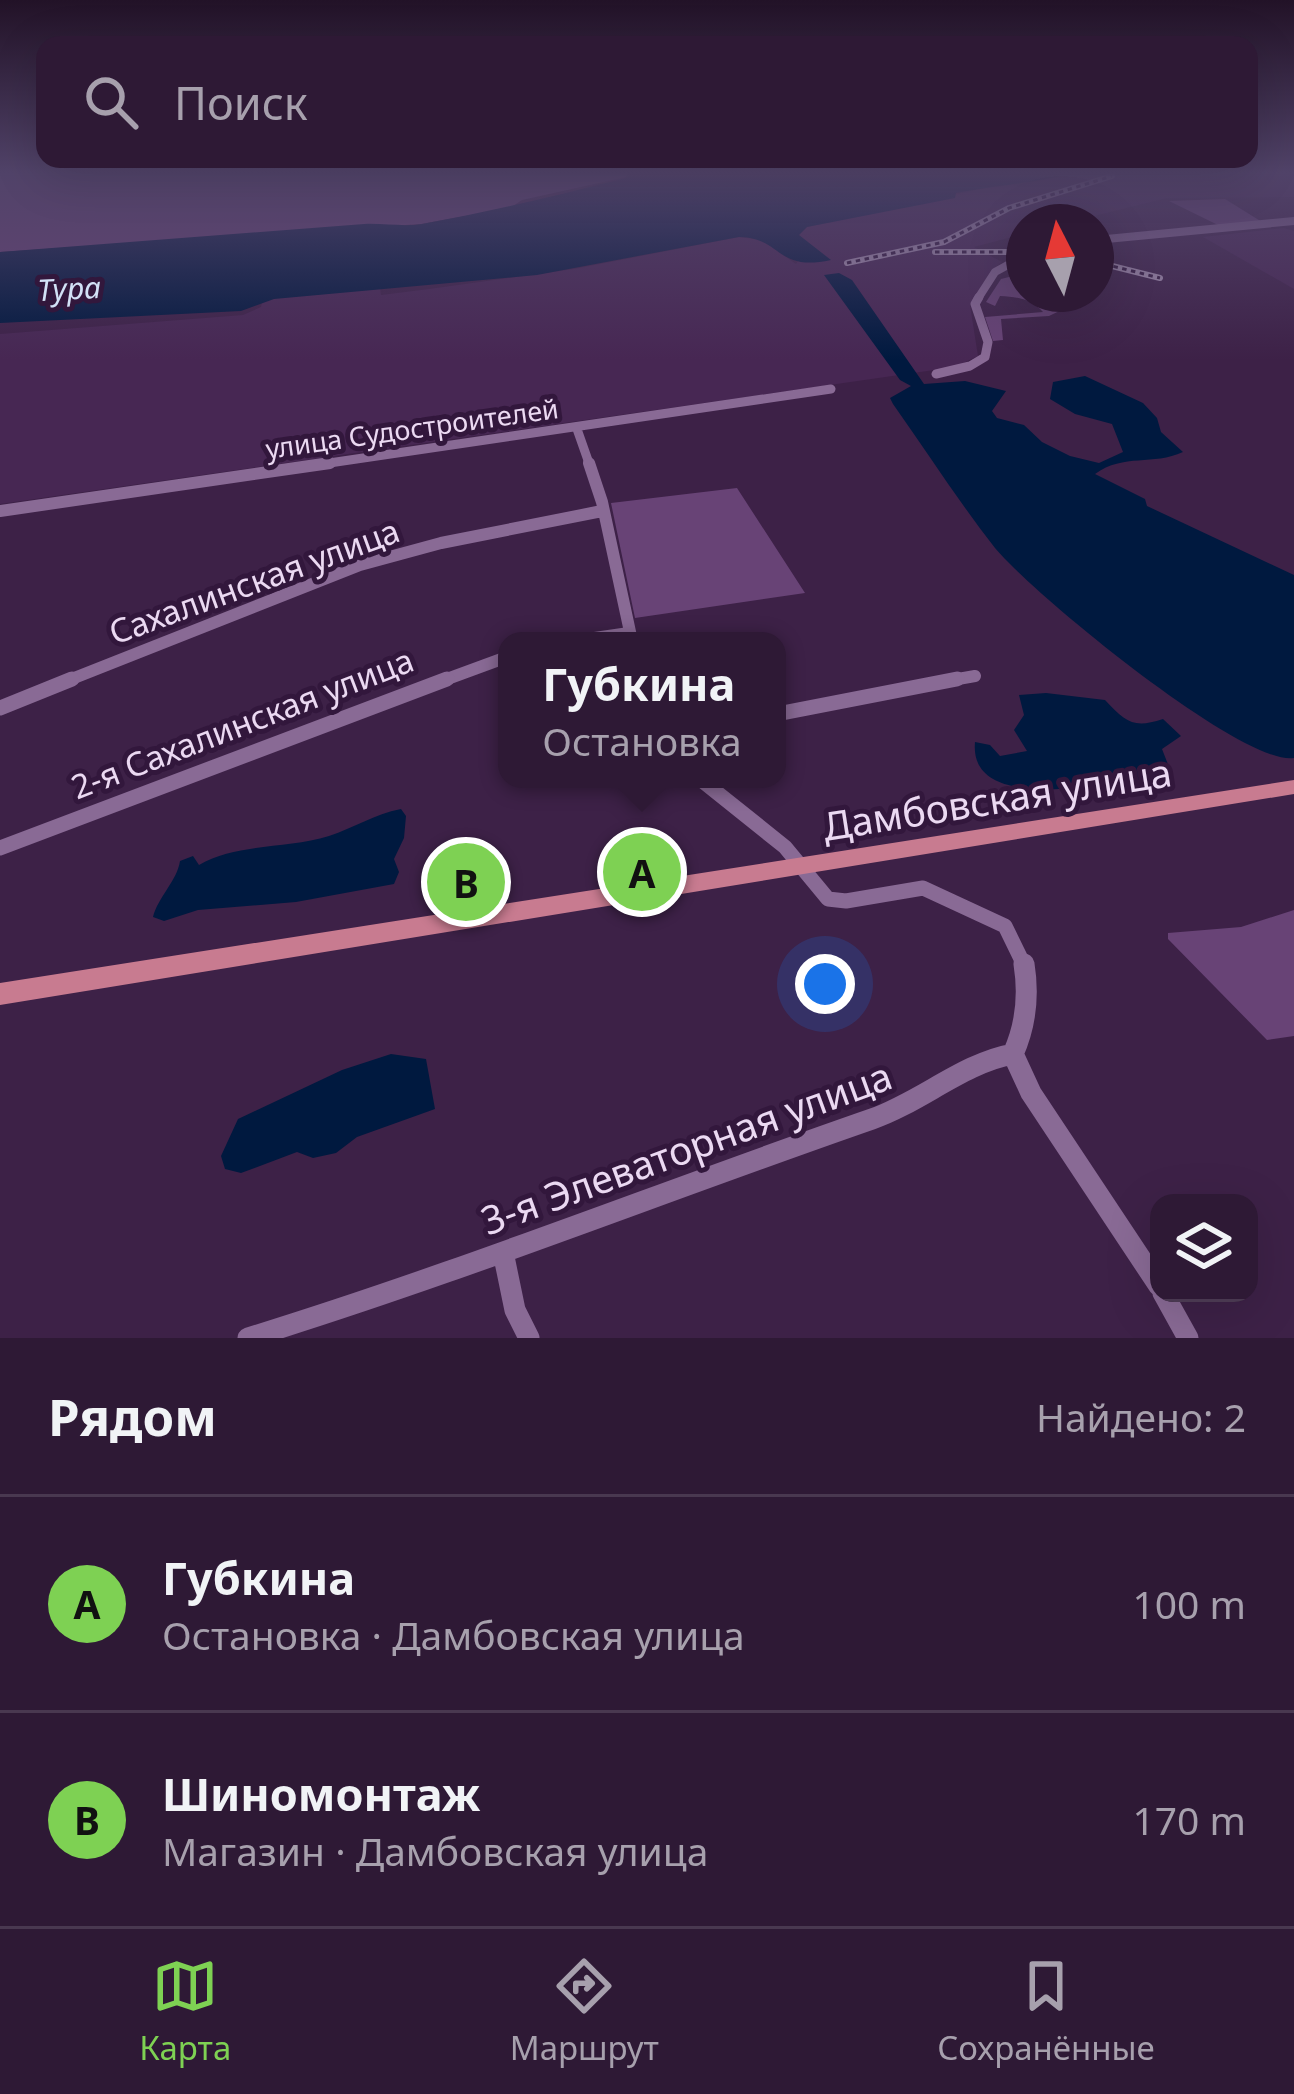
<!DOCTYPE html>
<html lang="ru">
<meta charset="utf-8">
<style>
:root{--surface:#2e1935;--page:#36223d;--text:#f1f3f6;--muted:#a7a0ad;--line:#493850;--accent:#7ed153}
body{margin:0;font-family:"Noto Sans",sans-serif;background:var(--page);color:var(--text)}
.controls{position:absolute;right:36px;bottom:36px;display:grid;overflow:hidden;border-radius:24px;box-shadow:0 12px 48px #0002}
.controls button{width:108px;height:108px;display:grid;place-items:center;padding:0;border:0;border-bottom:3px solid var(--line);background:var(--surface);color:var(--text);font:60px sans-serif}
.compass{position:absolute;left:1006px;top:204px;width:108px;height:108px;border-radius:50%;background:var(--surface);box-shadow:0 12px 48px #0002;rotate:354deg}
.you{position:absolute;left:825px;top:984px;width:42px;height:42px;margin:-30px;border:9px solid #fff;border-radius:50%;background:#1a73e8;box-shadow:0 0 0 18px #1a73e833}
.badge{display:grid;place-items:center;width:78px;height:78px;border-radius:50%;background:var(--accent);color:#111;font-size:39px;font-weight:700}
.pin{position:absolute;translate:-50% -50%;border:6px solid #fff;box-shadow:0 3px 12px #0006}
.popup{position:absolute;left:498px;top:632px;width:288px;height:156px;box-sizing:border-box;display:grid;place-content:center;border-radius:24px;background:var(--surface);filter:drop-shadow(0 3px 9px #0005);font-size:39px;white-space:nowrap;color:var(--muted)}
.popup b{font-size:45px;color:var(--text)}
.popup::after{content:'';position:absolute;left:50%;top:100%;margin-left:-24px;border:24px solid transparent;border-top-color:var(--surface)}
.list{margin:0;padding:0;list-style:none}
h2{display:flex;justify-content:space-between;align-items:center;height:156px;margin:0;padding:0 48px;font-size:51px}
h2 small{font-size:39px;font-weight:400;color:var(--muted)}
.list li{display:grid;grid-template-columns:78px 1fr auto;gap:36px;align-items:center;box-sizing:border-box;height:216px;padding:0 48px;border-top:3px solid var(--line)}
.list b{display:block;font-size:45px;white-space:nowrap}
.list p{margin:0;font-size:39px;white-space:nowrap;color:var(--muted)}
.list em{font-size:39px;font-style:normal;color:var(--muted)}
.icon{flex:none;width:66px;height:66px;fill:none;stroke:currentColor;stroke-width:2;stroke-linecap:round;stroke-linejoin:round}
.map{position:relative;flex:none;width:1294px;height:1338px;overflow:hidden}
.search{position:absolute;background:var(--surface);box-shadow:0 12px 48px #0002;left:36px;right:36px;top:36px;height:132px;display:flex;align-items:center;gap:30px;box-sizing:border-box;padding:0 42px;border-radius:24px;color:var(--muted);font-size:45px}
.sheet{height:588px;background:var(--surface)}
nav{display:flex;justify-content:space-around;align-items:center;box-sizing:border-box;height:168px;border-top:3px solid var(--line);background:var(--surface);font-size:33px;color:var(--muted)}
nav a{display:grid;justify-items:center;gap:6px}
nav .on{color:var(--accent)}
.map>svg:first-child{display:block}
</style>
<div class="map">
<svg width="1294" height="1338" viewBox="0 0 1294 1338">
<rect width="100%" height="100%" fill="#3d2147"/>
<path fill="#472753" d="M1052,173H1294V197L1167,198L1070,222H1024V234L974,247L1002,262L990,272L970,305L978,356L955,367L0,504V334L243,315L261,307L263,298L380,286L381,295L429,289L574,269L739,237L762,240L796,264L809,244L799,235L807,227L1008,183L1018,186L1057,177Z
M1284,228L1294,231V289L1203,237Z"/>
<path fill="#684376" d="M0,173H628L626,177L522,200L510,208L421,224L0,252Z
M1225,199L1262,222L1218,225L1169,201Z
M1009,277L1024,278V294H1095L1049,316L1001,319L1003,340L993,341L985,317L1043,312C1031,299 1018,297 1000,296L995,306L986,302L1001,279Z
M737,488L805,593L635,618L611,503Z
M1294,910V1036L1267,1040L1168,939V933L1241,927Z"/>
<path fill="#00193f" d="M628,173H1055L1060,176C1025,184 992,186 956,193L955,198L807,227L799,235L831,260C775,272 783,238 739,237L537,275L274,299L241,311L0,323V252L364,224C383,223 404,227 422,224C490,212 558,195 626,178Z
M839,273L852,280L924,384L965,381L1006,391L992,411L997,418L1024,425L1042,442L1070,456L1099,463L1123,452L1112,424L1075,414L1050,399L1053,382L1085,376L1143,403L1157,418L1161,432L1183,452C1153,466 1124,453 1095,474L1145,499L1147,506L1294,575V758C1242,766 1032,593 995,548C959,502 927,452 893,404L890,398L911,386L900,380L824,275Z
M1046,693L1105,700C1126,722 1133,729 1163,719L1181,736L1162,749L1171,772L1157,778C1117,780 968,818 975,742L990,745L1000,756L1027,751L1014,730L1024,715L1019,695Z
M401,809L406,816L404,838L394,859L399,872L394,884L296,902L198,910L164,921L153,917C158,897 177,881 180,861L193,856L199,865C237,843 287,849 329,836C354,828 374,814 401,809Z
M391,1054L426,1059L435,1109L357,1137L336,1153L313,1158L297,1152L241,1173L225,1169L221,1156L238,1119L342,1070Z"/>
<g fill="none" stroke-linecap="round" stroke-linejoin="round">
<path stroke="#896a95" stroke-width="8" d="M1096,240L1294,221
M977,300L995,272L1024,256"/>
<path stroke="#896a95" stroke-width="9" d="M936,374L970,366L985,357L988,342L975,304L979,297
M577,429L590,466
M309,466L831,389"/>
<path stroke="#896a95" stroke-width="12" d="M589,463L602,502L632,641
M0,511L330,463
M574,641L629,633
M64,682L360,565L441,543L602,511
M439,682L507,657
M941,682L975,676"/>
<path stroke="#896a95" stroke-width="15" d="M0,708L72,679
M777,714L957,679
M700,779L785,847L828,899L846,901L923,888L1005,926L1025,967
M0,848L447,679"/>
<path stroke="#896a95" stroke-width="21" d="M1013,1054L1031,1093L1159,1286
M503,1252L515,1310L529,1338
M1163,1293L1188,1338
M248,1338C459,1273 664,1191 872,1119C921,1102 963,1063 1013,1054C1026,1025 1029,995 1024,964"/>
<path fill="#c87b90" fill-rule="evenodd" d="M1294,780V794L0,1005V983Z"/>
<defs>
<path id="rail" d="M935,252H1024
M1096,262L1160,278
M847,263L944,242L1009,208L1112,176"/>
</defs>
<use href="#rail" stroke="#ad98b6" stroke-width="6"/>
<use href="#rail" stroke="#32173c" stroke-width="3" stroke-dasharray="4.5" stroke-linecap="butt"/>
</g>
<linearGradient id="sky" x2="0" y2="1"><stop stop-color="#221227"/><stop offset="0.48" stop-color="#514369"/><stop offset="1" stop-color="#514369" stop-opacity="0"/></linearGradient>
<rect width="1294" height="360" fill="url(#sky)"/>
<g text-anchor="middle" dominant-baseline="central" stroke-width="10" stroke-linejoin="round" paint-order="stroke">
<g font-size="27" fill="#ebd9f2" stroke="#32173c">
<text transform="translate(412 428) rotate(-8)">улица Судостроителей</text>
</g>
<g font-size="30" font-style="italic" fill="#d2e1f6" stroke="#32173c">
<text transform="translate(69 288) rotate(-3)">Тура</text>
</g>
<g font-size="33" fill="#ebd9f2" stroke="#32173c">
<text transform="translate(254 581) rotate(-20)">Сахалинская улица</text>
<text transform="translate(242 723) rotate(-21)">2-я Сахалинская улица</text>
</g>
<g font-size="39" fill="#ebd9f2" stroke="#32173c">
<text transform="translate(997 798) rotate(-9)">Дамбовская улица</text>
<text transform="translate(686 1147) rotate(-20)">3-я Элеваторная улица</text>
</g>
</g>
</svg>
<div class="controls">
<button><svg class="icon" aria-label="layers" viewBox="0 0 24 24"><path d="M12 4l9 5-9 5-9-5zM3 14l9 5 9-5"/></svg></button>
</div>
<svg class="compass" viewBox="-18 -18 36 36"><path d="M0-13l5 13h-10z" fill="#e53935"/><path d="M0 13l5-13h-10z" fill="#a7a0ad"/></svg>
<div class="you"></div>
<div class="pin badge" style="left:642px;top:872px">A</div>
<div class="popup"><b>Губкина</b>Остановка</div>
<div class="pin badge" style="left:466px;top:882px">B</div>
<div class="search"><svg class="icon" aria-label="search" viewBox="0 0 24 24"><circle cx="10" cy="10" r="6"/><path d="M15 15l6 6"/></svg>Поиск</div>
</div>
<section class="sheet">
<h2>Рядом<small>Найдено: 2</small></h2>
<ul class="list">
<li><span class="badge">A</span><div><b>Губкина</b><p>Остановка · Дамбовская улица</p></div><em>100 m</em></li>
<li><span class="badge">B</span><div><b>Шиномонтаж</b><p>Магазин · Дамбовская улица</p></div><em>170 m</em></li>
</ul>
</section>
<nav>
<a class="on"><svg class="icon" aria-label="map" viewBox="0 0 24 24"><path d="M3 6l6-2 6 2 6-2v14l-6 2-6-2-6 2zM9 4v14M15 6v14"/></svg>Карта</a>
<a><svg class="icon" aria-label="directions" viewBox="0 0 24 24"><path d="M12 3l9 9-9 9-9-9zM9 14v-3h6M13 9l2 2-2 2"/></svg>Маршрут</a>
<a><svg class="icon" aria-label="saved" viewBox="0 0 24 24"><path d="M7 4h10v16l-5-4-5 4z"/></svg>Сохранённые</a>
</nav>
